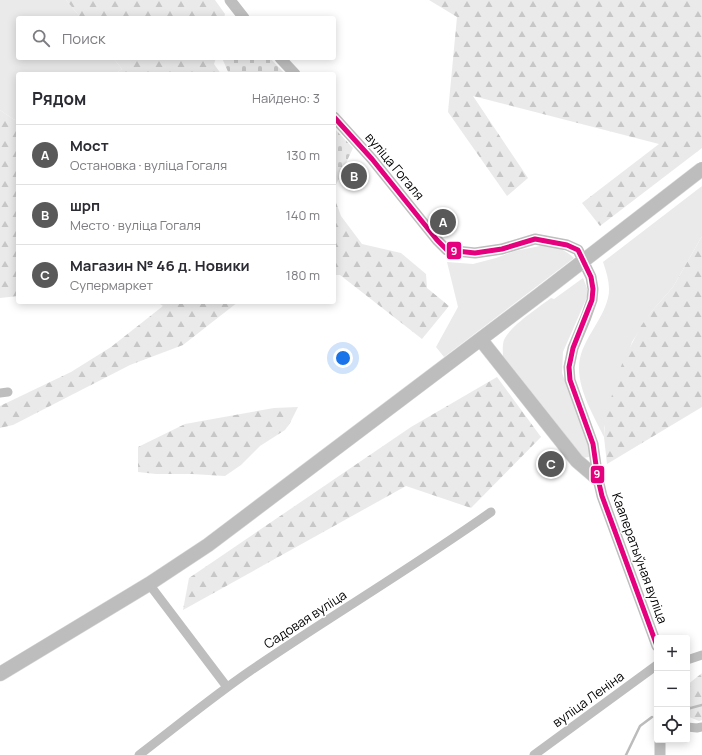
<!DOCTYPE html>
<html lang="ru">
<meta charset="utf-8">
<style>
:root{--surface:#fff;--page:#f7f7f7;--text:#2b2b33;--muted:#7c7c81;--line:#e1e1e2;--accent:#595959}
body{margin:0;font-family:Manrope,sans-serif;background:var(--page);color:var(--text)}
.controls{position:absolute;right:12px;bottom:12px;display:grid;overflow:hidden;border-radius:4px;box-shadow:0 2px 10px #0003}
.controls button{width:36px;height:36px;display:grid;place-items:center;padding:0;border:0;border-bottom:1px solid var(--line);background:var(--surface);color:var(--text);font:20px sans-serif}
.you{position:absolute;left:343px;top:358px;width:14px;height:14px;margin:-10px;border:3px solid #fff;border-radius:50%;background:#1a73e8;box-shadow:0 0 0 6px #1a73e833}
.badge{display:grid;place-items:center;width:26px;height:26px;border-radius:50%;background:var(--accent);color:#fff;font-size:13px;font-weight:700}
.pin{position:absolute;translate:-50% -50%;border:2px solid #fff;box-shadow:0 1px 4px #0006}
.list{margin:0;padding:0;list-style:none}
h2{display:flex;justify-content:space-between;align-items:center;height:52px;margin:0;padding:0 16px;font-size:17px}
h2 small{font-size:13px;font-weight:400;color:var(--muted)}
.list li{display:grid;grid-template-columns:26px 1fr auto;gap:12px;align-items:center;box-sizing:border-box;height:60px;padding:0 16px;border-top:1px solid var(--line)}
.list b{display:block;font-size:15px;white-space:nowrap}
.list p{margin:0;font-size:13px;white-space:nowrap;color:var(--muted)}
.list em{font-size:13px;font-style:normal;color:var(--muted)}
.icon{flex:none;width:22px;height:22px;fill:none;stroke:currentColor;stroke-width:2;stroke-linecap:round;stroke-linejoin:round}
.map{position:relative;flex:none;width:702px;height:755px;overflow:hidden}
.search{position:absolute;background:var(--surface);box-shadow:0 2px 10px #0003;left:16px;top:16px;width:320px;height:44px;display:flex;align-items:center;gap:10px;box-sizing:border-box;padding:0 14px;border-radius:4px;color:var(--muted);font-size:15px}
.panel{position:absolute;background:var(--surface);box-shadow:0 2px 10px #0003;left:16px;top:72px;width:320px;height:232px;border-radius:4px}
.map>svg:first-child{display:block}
</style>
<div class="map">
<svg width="702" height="755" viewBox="0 0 702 755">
<defs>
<pattern id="forest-firs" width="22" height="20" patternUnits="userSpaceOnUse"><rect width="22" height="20" fill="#eaeaea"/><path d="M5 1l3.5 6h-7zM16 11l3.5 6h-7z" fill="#c7c7c7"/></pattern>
<pattern id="cemetery-stones" width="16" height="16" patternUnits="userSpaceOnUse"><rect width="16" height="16" fill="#eaeaea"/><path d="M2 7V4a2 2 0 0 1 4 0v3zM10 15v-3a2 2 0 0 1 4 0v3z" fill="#c7c7c7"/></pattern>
</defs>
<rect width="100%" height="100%" fill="#fff"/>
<path fill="#eaeaea" d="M0,0H66L81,18H18V58H113L122,69L115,74H18V121L13,119L0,110Z
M702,186V236L673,287L651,312L632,342L604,428V437C594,416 579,392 579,368C579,342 602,323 608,298C611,286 607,274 603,262Z
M540,246C555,247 562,247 574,258L444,357L436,347L458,307L447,262L473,264L496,258L515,251Z
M583,278L587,288V297L563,352L562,373L590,448L591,455L589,457L583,458L503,359C503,352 502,346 504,340C510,326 538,308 551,298L554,299Z"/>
<path fill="url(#forest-firs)" d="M66,0H215L225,14L224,18H81Z
M429,0H702V148L600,226L582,203L659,144L473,96L528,178L507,196L448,112L457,17Z
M113,58H216L214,64L221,74H115L122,69Z
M0,110L13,119L18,121V296L0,298Z
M334,197L341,216L362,244L401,253L426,274L427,288L449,306L422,339L340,275H334Z
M702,236V407L607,464L604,437L605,419L618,374L624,359L641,326L651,312L673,287Z
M158,302H238L183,345L130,365L13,425L0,428V406L71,372L111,347L163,306Z
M497,377L541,437L471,508L406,486L183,610L189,578L411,427Z
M298,407L290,423L285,430L260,446L241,465L225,476L192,474H156L138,472V447L185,424L274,408Z
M702,673V720L699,721L687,716V685Z"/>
<path fill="url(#cemetery-stones)" d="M222,58H270L285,74H229Z
M334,128L353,148L335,187H334Z"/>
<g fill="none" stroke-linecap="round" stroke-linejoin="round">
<path stroke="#bcbcbc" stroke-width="2.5" d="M687,709L702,705
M626,755L640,726L652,717"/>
<defs>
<path id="primary" d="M481,340L577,461L598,479
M0,674L149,584L208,545L543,292"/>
</defs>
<use href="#primary" stroke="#dbdbdb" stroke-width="15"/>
<path stroke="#bebebe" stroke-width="9" d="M0,393L8,392
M149,584L227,687
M687,660L702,655
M687,727L697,728L702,727
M139,755C176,727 212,697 250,671C329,617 412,568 491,512
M534,755L657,665"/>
<path stroke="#bebebe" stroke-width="11" d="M230,0L244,18
M280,58L295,74
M334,117L372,159L437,240L447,250L475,253L502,249L535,239L567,245L578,250L591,277L593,289L592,300L586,317L573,348L569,367L570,380L593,444L598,479L602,496L657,646
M660,755V740"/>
<use href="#primary" stroke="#bdbdbd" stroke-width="14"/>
<defs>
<path id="primary-bridge" d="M543,292L702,169"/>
</defs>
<use href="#primary-bridge" stroke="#dbdbdb" stroke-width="15" stroke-linecap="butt"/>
<use href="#primary-bridge" stroke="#bdbdbd" stroke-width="14"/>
<defs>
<path id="bus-1" d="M334,117L372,159L437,240L447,250L475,253L502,249L535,239L567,245L578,250L591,277L593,289L592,300L573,348L569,367L570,380L593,444L598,479L602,496L657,646"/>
</defs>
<use href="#bus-1" stroke="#fff" stroke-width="8"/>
<use href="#bus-1" stroke="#e5007d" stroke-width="5"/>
</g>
<g text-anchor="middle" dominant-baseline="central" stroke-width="3" stroke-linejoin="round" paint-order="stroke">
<g font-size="13" fill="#000" stroke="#fff">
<text transform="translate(395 166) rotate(50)">вуліца Гогаля</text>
<text transform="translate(640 558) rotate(70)">Кааператыўная вуліца</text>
<text transform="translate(305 619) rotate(-33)">Садовая вуліца</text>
<text transform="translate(588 699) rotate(-36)">вуліца Леніна</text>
</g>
</g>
<g stroke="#fff" stroke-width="1.5">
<rect x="446" y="241" width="16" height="19" rx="4" fill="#e5007d"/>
<rect x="590" y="465" width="15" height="19" rx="4" fill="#e5007d"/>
</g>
<g font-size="11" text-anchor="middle" font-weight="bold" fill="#fff">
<text x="454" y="255">9</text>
<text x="597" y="478">9</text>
</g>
</svg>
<div class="controls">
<button>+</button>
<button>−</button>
<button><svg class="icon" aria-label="locate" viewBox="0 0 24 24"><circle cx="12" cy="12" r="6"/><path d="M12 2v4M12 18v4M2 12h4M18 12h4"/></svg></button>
</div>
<div class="you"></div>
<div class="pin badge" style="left:443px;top:222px">A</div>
<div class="pin badge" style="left:354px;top:176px">B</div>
<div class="pin badge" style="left:551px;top:464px">C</div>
<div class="search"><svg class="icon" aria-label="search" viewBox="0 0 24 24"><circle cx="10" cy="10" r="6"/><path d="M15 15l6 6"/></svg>Поиск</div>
<section class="panel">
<h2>Рядом<small>Найдено: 3</small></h2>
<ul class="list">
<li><span class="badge">A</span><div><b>Мост</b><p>Остановка · вуліца Гогаля</p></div><em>130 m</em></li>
<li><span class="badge">B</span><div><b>шрп</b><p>Место · вуліца Гогаля</p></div><em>140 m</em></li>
<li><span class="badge">C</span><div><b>Магазин № 46 д. Новики</b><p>Супермаркет</p></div><em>180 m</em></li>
</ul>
</section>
</div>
